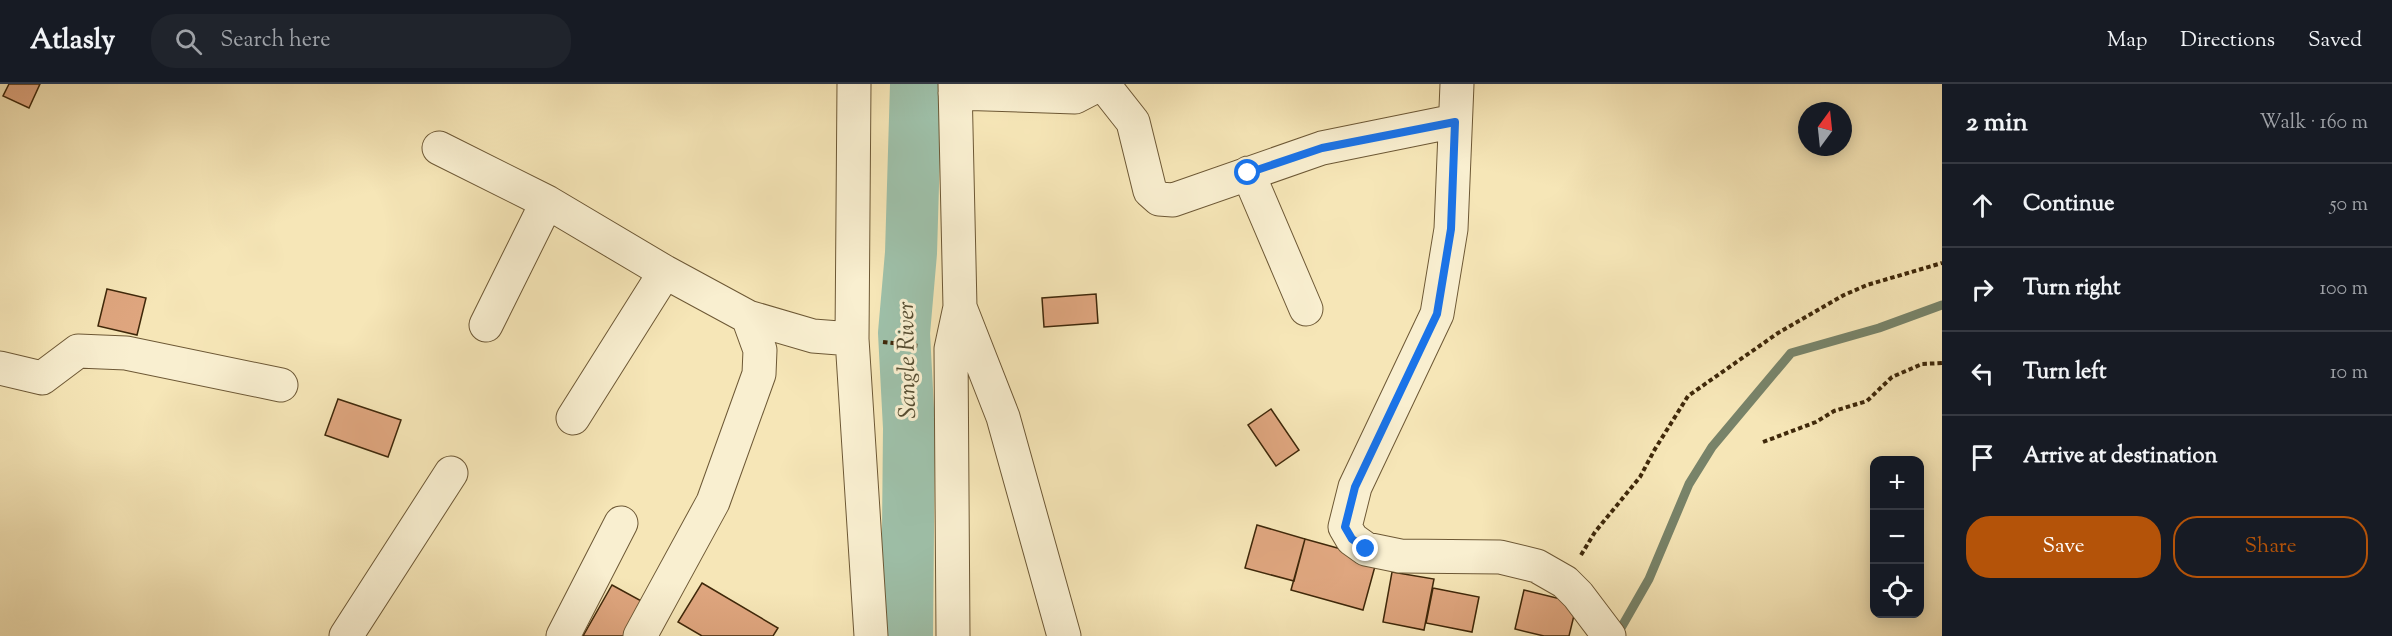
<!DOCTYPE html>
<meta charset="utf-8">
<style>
:root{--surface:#171b24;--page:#20242c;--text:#f1f3f6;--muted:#9ea1a6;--line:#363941;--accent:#b45309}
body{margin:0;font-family:"Sorts Mill Goudy",serif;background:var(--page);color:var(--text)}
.controls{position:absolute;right:18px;bottom:18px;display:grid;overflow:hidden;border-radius:12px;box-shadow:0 3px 15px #0003}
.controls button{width:54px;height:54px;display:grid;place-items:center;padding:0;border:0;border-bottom:2px solid var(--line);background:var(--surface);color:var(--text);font:30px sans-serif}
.compass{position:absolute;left:1798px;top:18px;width:54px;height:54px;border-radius:50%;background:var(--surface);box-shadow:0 3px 15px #0003;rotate:15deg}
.stop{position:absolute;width:18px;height:18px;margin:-14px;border:4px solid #1a73e8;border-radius:50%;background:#fff}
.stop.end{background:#1a73e8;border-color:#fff;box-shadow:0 2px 6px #0008}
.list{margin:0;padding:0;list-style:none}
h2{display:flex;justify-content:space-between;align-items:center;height:78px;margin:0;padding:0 24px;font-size:26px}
h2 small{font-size:20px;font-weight:400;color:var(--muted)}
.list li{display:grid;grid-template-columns:39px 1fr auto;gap:18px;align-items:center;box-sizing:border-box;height:84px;padding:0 24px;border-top:2px solid var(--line)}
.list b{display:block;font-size:22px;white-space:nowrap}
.list em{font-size:20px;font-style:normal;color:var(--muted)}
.actions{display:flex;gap:12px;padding:18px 24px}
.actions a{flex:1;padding:14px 0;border:2px solid var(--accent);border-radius:24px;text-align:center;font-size:21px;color:var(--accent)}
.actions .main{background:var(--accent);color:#fff}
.icon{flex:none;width:33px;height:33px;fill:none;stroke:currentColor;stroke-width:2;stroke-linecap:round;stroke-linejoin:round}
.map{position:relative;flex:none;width:1942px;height:552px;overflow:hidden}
header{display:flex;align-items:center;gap:36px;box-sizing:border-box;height:84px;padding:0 30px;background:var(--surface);border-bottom:2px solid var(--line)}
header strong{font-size:28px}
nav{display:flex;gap:33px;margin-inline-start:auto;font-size:21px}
.search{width:420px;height:54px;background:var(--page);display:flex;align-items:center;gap:15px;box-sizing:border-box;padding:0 21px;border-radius:24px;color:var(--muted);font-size:22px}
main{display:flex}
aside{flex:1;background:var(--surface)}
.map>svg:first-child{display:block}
</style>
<header>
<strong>Atlasly</strong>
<div class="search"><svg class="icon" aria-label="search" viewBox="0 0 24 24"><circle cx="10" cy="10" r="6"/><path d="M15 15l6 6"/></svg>Search here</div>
<nav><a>Map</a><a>Directions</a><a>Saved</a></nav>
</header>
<main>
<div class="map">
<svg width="1942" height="552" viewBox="0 0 1942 552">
<rect width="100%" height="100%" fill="#f6e6b7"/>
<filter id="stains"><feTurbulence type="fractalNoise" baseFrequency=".00333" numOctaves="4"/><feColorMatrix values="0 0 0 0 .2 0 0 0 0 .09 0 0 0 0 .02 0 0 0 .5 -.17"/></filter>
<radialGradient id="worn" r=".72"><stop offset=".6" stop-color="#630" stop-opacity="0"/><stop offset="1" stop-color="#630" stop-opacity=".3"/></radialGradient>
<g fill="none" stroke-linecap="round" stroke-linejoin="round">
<path stroke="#788369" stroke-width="9" d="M1617,551L1649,495L1689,400L1712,363L1791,269L1879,244L1942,221"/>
<path stroke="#9ec0a9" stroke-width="52" d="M907,552L909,344L904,249L911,169L916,0"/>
</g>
<path fill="#dfa67f" stroke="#3f280a" stroke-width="1.5" d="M9,0H40L29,24L3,12Z
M107,205L146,214L137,251L98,242Z
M1096,210L1098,239L1044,243L1042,214Z
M338,315L401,336L388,373L325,351Z
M1271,325L1299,366L1276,382L1248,341Z
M1257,441L1305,455L1294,497L1245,484Z
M1305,455L1377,475L1363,526L1291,506Z
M1392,488L1434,495L1424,546L1383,538Z
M702,499L778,544L773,552H702L678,538Z
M612,501L645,519L626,552H583Z
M1433,504L1479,513L1472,548L1426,539Z
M1524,506L1577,519L1569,552H1544L1515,545Z"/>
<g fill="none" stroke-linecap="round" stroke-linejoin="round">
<defs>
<path id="street" d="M854,0L852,255L871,552
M955,0L960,223L1003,333L1064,552
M1103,0L1133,38L1150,107L1159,115L1173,116L1322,64L1455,37
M1457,0L1451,145L1437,230L1355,403L1345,443L1352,455L1366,465L1400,472L1500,473L1537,482L1565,498L1578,511L1609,552
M955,9L1075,13L1100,0
M439,64L547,118L665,188L748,233L813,252L852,255
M1248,89L1306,225
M486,241L547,118
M0,284L42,294L78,267L126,269L281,301
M573,334L665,188
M346,552L451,389
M563,552L621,439
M640,552L713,418L759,290L760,266L748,233
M953,552L951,265L960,223"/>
</defs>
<use href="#street" stroke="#6d5835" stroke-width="35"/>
<path stroke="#3f280a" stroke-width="4" stroke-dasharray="4.5 3" stroke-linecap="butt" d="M883,258L920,262
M1763,358L1816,338L1834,327L1867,317L1892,293L1922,280L1942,279
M1581,471L1595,448L1640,393L1655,365L1688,312L1778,249L1844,211L1867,201L1942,179"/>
<use href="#street" stroke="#f9efd0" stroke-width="33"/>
</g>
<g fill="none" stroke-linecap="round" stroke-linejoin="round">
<path stroke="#1a73e8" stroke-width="8" d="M1248,89L1322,64L1455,38L1451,145L1437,230L1355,403L1345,443L1352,455L1366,465"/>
</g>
<g text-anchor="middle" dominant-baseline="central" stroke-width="6" stroke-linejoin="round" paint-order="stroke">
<g font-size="24" font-style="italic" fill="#574e32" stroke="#f9efd0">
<text transform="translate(908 276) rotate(-91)">Sangle River</text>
</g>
</g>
<rect width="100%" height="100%" filter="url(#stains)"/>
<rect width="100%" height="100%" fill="url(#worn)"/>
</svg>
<div class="controls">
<button>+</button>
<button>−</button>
<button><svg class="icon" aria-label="locate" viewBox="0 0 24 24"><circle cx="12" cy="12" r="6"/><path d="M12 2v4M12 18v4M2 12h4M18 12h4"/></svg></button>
</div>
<svg class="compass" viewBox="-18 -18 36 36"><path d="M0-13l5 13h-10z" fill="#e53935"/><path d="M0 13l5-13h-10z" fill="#9ea1a6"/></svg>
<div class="stop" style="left:1248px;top:89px"></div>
<div class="stop end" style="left:1366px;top:465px"></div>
</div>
<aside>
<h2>2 min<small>Walk · 160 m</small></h2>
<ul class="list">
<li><svg class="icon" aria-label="ahead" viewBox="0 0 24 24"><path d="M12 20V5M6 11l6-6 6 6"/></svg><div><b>Continue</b></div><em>50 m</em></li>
<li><svg class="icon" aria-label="right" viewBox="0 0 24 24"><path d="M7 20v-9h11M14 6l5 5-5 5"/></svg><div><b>Turn right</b></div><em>100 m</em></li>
<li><svg class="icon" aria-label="left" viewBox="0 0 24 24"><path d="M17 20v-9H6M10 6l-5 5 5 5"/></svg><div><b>Turn left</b></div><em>10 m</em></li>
<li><svg class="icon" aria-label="arrive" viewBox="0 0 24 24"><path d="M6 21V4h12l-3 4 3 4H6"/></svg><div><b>Arrive at destination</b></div></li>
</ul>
<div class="actions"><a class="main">Save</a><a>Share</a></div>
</aside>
</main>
